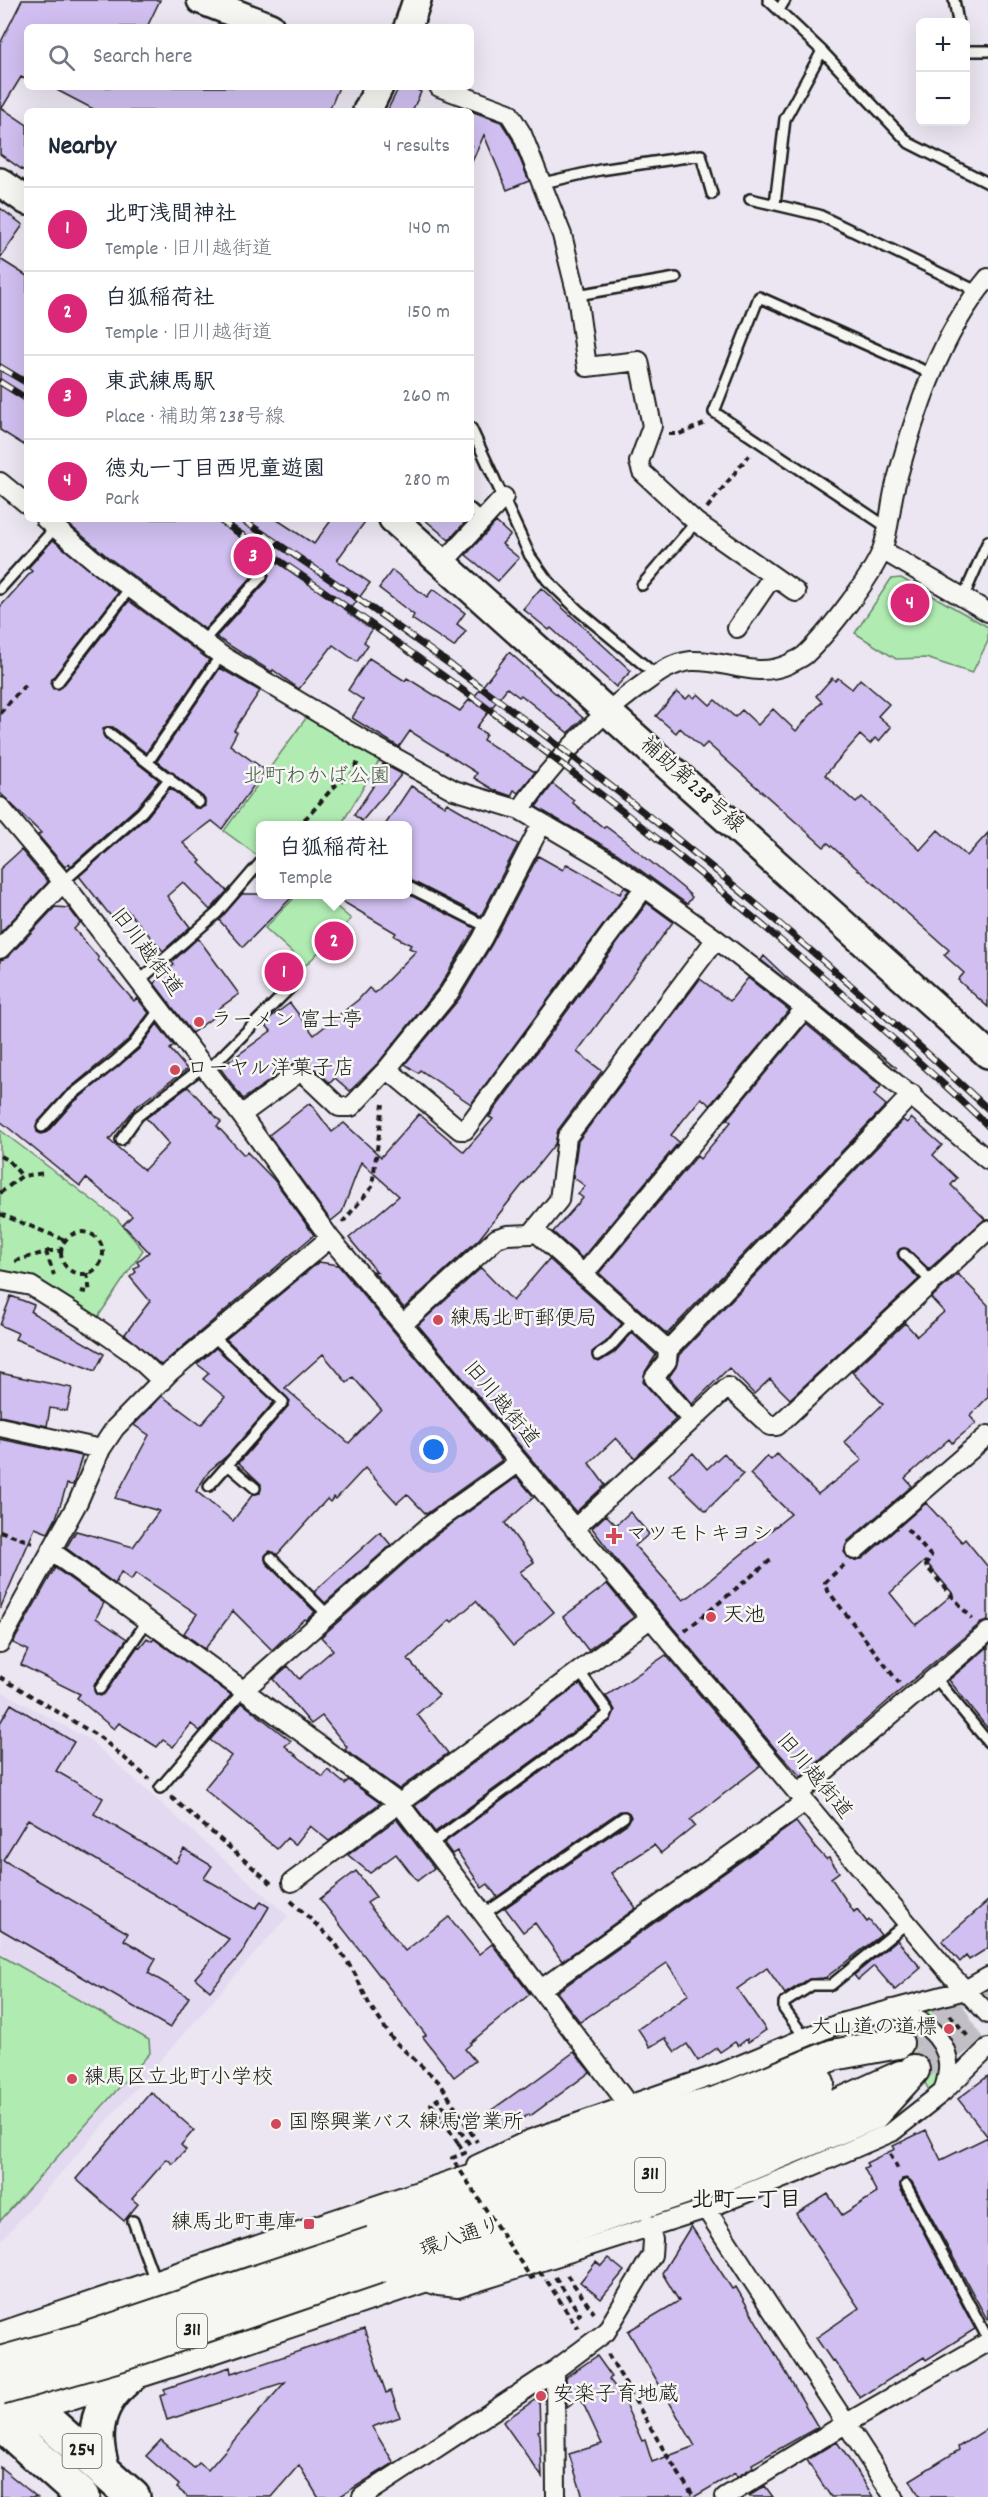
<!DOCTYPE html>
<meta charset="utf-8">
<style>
:root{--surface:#fff;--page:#f2f2f3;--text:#1f2937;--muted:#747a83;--line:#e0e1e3;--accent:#db2777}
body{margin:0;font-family:Dekko,"Klee One",sans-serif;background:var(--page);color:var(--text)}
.controls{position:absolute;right:18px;top:18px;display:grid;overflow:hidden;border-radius:9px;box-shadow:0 6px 24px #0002}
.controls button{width:54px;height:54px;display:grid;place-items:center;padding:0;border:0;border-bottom:2px solid var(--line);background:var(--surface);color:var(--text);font:30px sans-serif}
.you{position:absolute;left:434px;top:1450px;width:21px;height:21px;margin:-15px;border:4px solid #fff;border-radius:50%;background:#1a73e8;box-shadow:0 0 0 9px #1a73e833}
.badge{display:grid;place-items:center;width:39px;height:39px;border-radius:50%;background:var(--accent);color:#fff;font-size:20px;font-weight:700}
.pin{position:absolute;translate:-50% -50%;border:3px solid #fff;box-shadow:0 2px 6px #0006}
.popup{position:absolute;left:256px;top:821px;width:156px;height:78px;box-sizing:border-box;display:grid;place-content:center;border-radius:9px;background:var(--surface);filter:drop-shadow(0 2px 4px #0005);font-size:20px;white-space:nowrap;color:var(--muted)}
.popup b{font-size:22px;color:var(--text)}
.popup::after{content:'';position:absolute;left:50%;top:100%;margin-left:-12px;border:12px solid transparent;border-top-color:var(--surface)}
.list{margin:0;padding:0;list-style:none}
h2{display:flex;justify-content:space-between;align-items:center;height:78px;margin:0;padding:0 24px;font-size:26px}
h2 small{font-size:20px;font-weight:400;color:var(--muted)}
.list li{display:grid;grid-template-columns:39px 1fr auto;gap:18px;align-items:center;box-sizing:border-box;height:84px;padding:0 24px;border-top:2px solid var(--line)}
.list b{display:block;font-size:22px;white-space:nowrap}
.list p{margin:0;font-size:20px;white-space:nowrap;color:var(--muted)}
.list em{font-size:20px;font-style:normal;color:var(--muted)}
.icon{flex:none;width:33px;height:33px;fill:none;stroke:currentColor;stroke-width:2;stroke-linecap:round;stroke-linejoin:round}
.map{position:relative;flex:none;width:988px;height:2497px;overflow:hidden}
.search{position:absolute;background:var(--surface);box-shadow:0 6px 24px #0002;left:24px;top:24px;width:450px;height:66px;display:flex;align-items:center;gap:15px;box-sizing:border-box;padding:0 21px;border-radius:9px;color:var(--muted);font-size:22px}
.panel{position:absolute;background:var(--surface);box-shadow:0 6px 24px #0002;left:24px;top:108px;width:450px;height:414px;border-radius:9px}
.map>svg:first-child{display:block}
</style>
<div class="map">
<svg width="988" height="2497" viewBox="0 0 988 2497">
<rect width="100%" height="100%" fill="#ebe6f1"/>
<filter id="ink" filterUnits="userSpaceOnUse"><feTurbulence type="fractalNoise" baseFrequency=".0167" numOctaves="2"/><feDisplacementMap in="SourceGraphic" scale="12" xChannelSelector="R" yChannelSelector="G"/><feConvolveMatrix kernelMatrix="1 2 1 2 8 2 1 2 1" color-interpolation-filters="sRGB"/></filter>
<g filter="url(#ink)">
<path fill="#e3daf1" d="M1,1691L90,1740L288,1916L0,2242Z"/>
<path fill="#b0ecb2" stroke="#668467" stroke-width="1.5" d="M901,578L988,627V641L972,673L926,658L896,659L855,633L891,579Z
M309,714L382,756L341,825L260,826V853L258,856L224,831Z
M298,894L323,895L351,919L306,965L265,928Z
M0,1130L117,1219L143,1250L98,1317L34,1277L0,1270Z
M0,1955L149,2040L150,2053L0,2221Z
M933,2009L948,2026L945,2029L949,2033L952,2031L968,2049L963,2053L926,2011Z
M896,2017C901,2019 909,2021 914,2024C933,2039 952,2072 930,2092L889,2018Z"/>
<path fill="#d0bff0" stroke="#1c1c1c" stroke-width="1.5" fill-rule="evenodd" d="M22,0H160L147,27H27V80L21,77L2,108L27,125V173L0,154V44Z
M51,87H339L329,111H97Z
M399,87H412L421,92L412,111H387Z
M471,111L501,122L512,139L529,181L507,190L484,135L471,164Z
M0,208L23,225L0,258Z
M0,259L27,276V447L0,430Z
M70,519H276L314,544L332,519H367L337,560L370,583L348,613L372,630L364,642L368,645L357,662L333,645L299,689L273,670L272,672L216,637L267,581L269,575L266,571H257L205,629L108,557L67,523Z
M424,519H468L449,540Z
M496,522L510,535L502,544L519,558L498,581L466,555Z
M53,540L118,593L52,679L51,685L53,689L62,687L129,601L209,660L146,753L113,727H107L103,729L105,738L159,780L137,807L71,866L69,863L65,867L38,835L41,833L0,793V607L32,571L28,568Z
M392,570L427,597L433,589L465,613L457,624L466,631L454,647L412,619L414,615L379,588Z
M541,588L631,671L616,687L551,628L549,630L523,609Z
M509,652L583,718L568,733L521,695L519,697L507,688L476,728L486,734L483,740L535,772L518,793L514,790L511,796L494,790L474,778L477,773L410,731L399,747L352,718L363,700L348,690L369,658L405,681L407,678L460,711L469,700L471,701Z
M220,668L260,691L234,730L237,732L230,745L265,770L222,829L212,821L183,843L201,861L199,863L227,891L210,910L183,882L167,896L190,927L163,951L126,909L113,919L79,876L147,817L170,788L195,808H201L205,806L203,797L157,761Z
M832,678L835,681L838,678L852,689L860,679L889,704L878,716L891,727L879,741L875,738L870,744L860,735L825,775L856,803L862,797L920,850L938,830L967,856L988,833V1007L958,980L964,973L944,955L949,950L828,843L824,847L707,743L702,748L680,728L676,733L656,716L677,692L686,699L690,695L694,698L698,694L710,705L715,700L735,717L742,710L758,725L773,709L796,731L822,702L816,696Z
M383,764L402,774L362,821L354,815L376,782L373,780Z
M553,784L574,801L573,803L604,828L605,826L624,840L684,889L692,897L687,904L618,854L536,807Z
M411,786L445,806L447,803L518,844L481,916L408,879V825H385Z
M21,850L48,882L0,933V869Z
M538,856L563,870L567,864L620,894L624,887L629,890L471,1104L420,1070L418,1073L405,1064L459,999L492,944Z
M242,894H295L243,947L219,920Z
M330,894H408L475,928L440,986L379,1062L350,1091L335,1078L330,1083L308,1063L300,1060L243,1099L220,1068L271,1031L264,1023L266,1021L290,1003L314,1035L358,1000L369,988L375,993L416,951L409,948L411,945L394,936L396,933Z
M647,903L673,922L577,1052L602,1071L558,1130L555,1144L479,1239L404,1308L373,1271L377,1272L349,1238L399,1196L361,1162L342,1212L331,1221L269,1135L310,1103L332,1132L344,1123L381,1157L419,1114L464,1152L493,1119L489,1117Z
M55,907L69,908L80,923L74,929L98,957V960L134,1001L137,998L149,1013L129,1039L63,1094L37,1123V1132L41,1134L47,1132L73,1103L139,1049L157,1024L174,1046L170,1049L187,1069L136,1107L109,1140L144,1170L169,1144L146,1118L188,1087L221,1122L217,1126L244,1155L247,1152L275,1181L314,1235L161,1365L125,1334L150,1301L130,1277L136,1272L134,1269L139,1265L137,1262L149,1252L123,1225L132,1216L86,1178L80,1186L0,1121V960L8,957Z
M198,938L239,994L214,1012L216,1015L192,1033L154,983L174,965L172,962Z
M764,956L786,977L897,1068L761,960Z
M287,958L299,971L281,987L269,974Z
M748,978L789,1010L710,1105L701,1098L671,1135L679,1142L582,1258L553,1232L583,1198L578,1194L585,1186L573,1177L578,1141L700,979L730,1001Z
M806,1024L881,1086L874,1095L886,1105L667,1334L599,1273L697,1156L700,1159L731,1122L727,1119Z
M911,1118L942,1145L933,1155L957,1178L951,1185L985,1219L929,1269L908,1249H900L897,1253L899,1258L919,1279L790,1399L770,1379L754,1394L729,1368L692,1404L669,1377L676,1367L679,1355L903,1120L907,1123Z
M549,1259L622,1324L606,1342L592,1352L593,1359L599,1362L614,1353L632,1333L656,1355L645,1372L643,1382L676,1419L635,1458L616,1438L589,1463L605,1485L576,1512L418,1325L481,1268L513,1301Z
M319,1262L338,1265L502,1460L426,1514L407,1494L397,1503L365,1468L336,1499L334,1497L330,1502L327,1499L277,1555L270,1551L265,1556L266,1563L315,1612L306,1620L304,1619L272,1650L233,1611L205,1649L184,1633L197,1614L136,1573L131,1580L121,1572L115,1584L66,1548L76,1531L133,1547L159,1511L115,1498L149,1435L134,1425L162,1396L201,1425L225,1397L203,1379L209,1373L197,1364L216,1348L274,1402L229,1454L209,1471L196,1491L233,1521L253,1494L260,1493L261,1484L239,1463L288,1406L290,1401L226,1339ZM323,1354L347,1383L353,1377L381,1409L349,1443L285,1388Z
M958,1274L988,1305V1397L970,1416L976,1423L952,1443L949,1439L905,1478L912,1486L848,1541L844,1552L851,1560L862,1559L926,1503L962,1542L965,1539L988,1567V1621L981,1623L896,1694L801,1777L778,1752L621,1566L592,1528L606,1515L616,1525L630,1512L649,1534L635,1546L683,1600L690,1596L791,1514L750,1474L767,1456L771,1460L777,1454L818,1494L862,1460L844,1442L883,1404L852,1372L905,1323L917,1336L944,1312L931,1298ZM925,1561L953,1594L916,1625L890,1593Z
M11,1296L34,1305L31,1312L104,1354L95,1371L15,1339L18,1333L0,1325Z
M0,1373L72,1388L67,1411L50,1408L47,1426L0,1416Z
M0,1439L82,1456L73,1485L67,1484L56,1518L48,1533L35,1528L0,1609Z
M693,1453L707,1469L724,1453L743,1474L706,1511L669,1475Z
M517,1477L534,1497L505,1523L534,1562L520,1572L554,1612L513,1646L476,1601L452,1622L450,1620L408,1659L439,1695L417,1714L448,1753L399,1789L345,1750L347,1747L322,1716L311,1724L273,1679L288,1666L299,1679L333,1650L321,1637L436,1535Z
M380,1532L391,1545L325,1603L314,1592Z
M55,1568L104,1603L96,1618L127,1639L94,1685L96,1694L100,1696L105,1693L138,1646L140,1647L147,1638L152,1641L154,1639L231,1695L200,1731L191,1724L173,1747L163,1740L157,1747L119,1723L114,1729L77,1698L80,1694L21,1665L28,1650L13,1643Z
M607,1584L634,1617L588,1650L563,1617Z
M988,1647V1729L949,1680Z
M666,1655L760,1766L690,1820L695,1826L661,1853L654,1845L611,1873L636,1908L562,1961L535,1923L523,1932L505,1908L628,1823L631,1817L629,1813L620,1811L497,1897L488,1884L482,1888L457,1851L452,1854L444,1843L610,1721L615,1710L606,1696Z
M580,1684L600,1712L435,1832L415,1806Z
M242,1703L291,1741L285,1746L323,1777L328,1770L345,1784L348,1780L380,1803L329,1841L310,1826L295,1845L287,1838L277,1849L204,1789L231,1756L210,1740Z
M11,1704L74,1742L56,1771L103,1798L94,1814L176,1863L184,1849L212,1866L204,1878L256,1908L261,1902L269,1907L241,1954L210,1991L195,1978L229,1939L28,1819L3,1860L128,1933L124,1940L156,1959L148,1973L189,1997L170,2028L0,1929V1723Z
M397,1819L434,1868L417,1881L396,1854L370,1873L348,1855Z
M796,1822L816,1848L826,1859L829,1858L839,1872L831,1878L854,1912L857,1909L867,1922L869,1920L881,1935L825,1978L809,1979L785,1994L767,1968L737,1989L766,2030L748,2042L747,2039L738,2046L735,2042L720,2052L717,2048L698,2061L687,2044L675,2052L665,2038L650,2047L638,2029L689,1994L667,1963L580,2022L557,1992Z
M356,1871L376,1897L367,1903L405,1951L449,1917L479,1954L492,1944L530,1994L470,2043L471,2044L465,2049L475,2061L454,2077L423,2037L426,2035L320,1899Z
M988,1901V1948L969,1960L966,1956L960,1962L942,1941Z
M897,1940L921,1968L895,1990L874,1966L858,1980L854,1975Z
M574,2052L590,2072L530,2116L529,2114L519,2121L515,2116L501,2127L489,2112L524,2087L525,2088Z
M988,2076V2321L912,2182L907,2178L902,2179L900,2188L975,2329L926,2360L924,2357L860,2398L834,2360L832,2361L816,2338L859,2308L796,2214L828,2194L842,2215L877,2193L864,2168L868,2166L866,2163L895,2149L893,2146L926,2130L941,2160L988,2137L958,2099Z
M151,2092L194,2130L181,2145L186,2150L173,2164L167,2159L132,2199L138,2204L124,2221L76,2179Z
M691,2226L732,2289L736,2287L818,2427L752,2464L753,2467L737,2477L735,2473L694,2497H583L569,2454L602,2444L580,2397L567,2407L566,2377L597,2356L612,2377L609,2379L619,2392L617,2393L626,2406L642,2441L645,2440L652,2462L695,2446L628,2331L679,2301L662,2273Z
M608,2258L624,2271L601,2299L580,2282L596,2262L601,2266Z
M364,2329L386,2393L391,2391L400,2417L372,2427L394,2463L339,2497H318L299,2465L271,2497H188L177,2488L179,2485L146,2456L161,2440L194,2468L199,2463L208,2470L285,2382L167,2420L160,2396L166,2394L164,2389L230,2367L231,2373L238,2371V2372Z
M539,2397L540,2430L538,2431L540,2435L542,2477L503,2422Z
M988,2428V2497H920L910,2480L959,2450L958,2447Z
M837,2442L863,2480L873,2497H831L813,2470L807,2460Z
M0,2467L37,2497H0Z
M765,2486L773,2497H750L749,2496Z"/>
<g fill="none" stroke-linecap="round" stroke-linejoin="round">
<path stroke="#c2bec6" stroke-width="30" stroke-dasharray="30 15" stroke-linecap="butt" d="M898,2043L988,1989
M914,2070L988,2019"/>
<defs>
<path id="lane" d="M768,0L822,51L909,143L988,183
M954,0L958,22
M779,10L785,0
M966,51H988
M543,183L600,170L701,155L712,194
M750,199L819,215L977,291
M775,204L785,119L822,51
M577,295L676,278
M471,428L530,556L547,580L579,611L656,675
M471,509L483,520
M887,527L714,412L759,297L932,374
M642,585L696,522
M0,589L55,528
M963,598L988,541
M203,641L262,576
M57,683L130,588
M109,733L199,802
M148,762L221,655
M63,882L142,812L170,778
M407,886L487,927
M139,981L217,913L260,863
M207,1071L291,987
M42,1127L68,1098L114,1062L134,1044L160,1009
M121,1140L138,1116L204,1066
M904,1254L932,1282
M598,1355L610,1347L634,1320
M228,1465L255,1488
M209,1486L283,1402L213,1336
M271,1558L329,1616
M935,1677L988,1742
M100,1689L148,1620
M160,1788L244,1690
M431,1844L606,1716L608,1711L579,1671
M484,1914L624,1817
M806,2039L784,2009V2003L812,1985H831L907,1923
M906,2185L988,2339
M133,2221L155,2281"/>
<path id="street" d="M439,87L509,113L522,134L562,235L577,295L587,367L639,361L652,426L639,462L642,472L696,522L796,592
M0,482L27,504
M45,519L101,566L221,655L372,745L454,790L520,810L612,864L716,939L805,1008L988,1160
M882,550L988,612
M443,563L504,497
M737,628L772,577
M0,807L63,882L241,1115L330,1238L951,1975L988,2014
M520,810C555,760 593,719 643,684C658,673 672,663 691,661C726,659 754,680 789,664C794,661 800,659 805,655C826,635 872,577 882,550C890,529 890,504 896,483C915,413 940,335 988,278
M0,949L63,882
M387,1069L460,1130H465L644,888
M241,1115L301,1071L339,1107H351L387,1069L449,993L482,939L542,823
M535,1231L668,1350L912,1094
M583,1275L805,1008
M0,1280L31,1286L85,1320L131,1352L162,1381
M403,1324L497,1238L507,1235L531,1234L559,1200L567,1137L716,939
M668,1350L667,1361L654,1378L692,1420
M0,1427L101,1449
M574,1529L728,1387L770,1426H777L988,1230
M855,1550L988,1435
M51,1551L399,1803L628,2104
M0,1643L78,1502L101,1449L115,1428L171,1371L330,1238
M245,1689L429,1526L518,1463
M798,1794L988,1632
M292,1882L650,1619
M541,1989L805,1802
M892,2009C917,2014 946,2037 948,2063C949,2074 946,2082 943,2092
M476,2165L531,2139L718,2074L838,2024L965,1990L988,1977
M706,2209L894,2497
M421,2280L438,2286L458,2288L706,2209L799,2172L892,2132L943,2092L988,2048
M555,2370L556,2497
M362,2497L555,2370L606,2332L652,2255L653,2240L649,2225
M725,2497L845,2424L988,2342"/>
<path id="secondary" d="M201,0L270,27
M408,27L417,0
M367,111L379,87
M0,182L27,201
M393,519L988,1054"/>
<path id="primary" d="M372,2242L729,2120L819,2083
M381,2267L740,2145L791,2126L901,2076
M0,2338L645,2121L716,2102L833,2055L898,2043
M9,2411L67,2395L180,2359L726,2175L874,2114L914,2070"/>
<path id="highway" d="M0,2382L51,2424L133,2497
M0,2423L83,2497
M103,2470C90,2430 98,2400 131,2375"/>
</defs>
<use href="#lane" stroke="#1c1c1c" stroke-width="14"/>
<use href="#street" stroke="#1c1c1c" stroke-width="22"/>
<use href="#secondary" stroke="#1c1c1c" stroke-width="32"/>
<use href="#primary" stroke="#1c1c1c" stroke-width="34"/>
<use href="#highway" stroke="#1c1c1c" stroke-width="38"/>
<path stroke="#1c1c1c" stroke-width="4" stroke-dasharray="6 4.5" stroke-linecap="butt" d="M669,434H679L704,424
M707,508L749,455
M0,713L28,682
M296,826C317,812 331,782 352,775L358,761
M0,1156L9,1161L22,1176
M0,1193L22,1176L45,1173
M0,1214L65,1240
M342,1223L372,1187L383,1104
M61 1253a21 21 0 1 1 42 0a21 21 0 1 1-42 0Z
M47,1251H61
M15,1261L46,1252L54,1275
M87,1273L90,1293
M81,1291L90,1293
M907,1529L931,1556L926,1566L972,1619
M0,1531L33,1543
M844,1565L825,1582V1587L899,1683
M685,1631L772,1559
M0,1677L101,1738L149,1779
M171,1797L272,1884
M291,1901L334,1941L355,1974L369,2004L393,2040L440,2083L477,2142
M950,2015L970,2039
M458,2143L431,2104L438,2099L470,2145
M890,2154L899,2171
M567,2275L594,2313
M555,2277L580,2314L572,2320
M547,2281L577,2327L579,2325
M608,2354L666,2454L694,2497"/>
<use href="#lane" stroke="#f6f6f2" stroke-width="9"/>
<use href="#street" stroke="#f6f6f2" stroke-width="18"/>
<use href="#secondary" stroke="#f6f6f2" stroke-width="27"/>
<use href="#primary" stroke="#f6f6f2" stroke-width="30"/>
<use href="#highway" stroke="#f6f6f2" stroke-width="33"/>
<defs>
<path id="rail" d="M0,367L27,383
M0,382L27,399
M218,519C444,670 661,832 864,1013C906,1050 948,1087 988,1126
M241,519C508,696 754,891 988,1109"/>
</defs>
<use href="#rail" stroke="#1c1c1c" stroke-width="7"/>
<use href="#rail" stroke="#f6f6f2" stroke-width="4.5" stroke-dasharray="14" stroke-linecap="butt"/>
<defs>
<path id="primary-bridge" d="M0,2362L82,2339L372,2242
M0,2390L126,2354L381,2267"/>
</defs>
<use href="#primary-bridge" stroke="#1c1c1c" stroke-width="34" stroke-linecap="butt"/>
<path stroke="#1c1c1c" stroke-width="4" stroke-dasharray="6 4.5" stroke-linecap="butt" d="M458,2143L465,2153L452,2158L531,2278L541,2273L546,2280"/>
<use href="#primary-bridge" stroke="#f6f6f2" stroke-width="30"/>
</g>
</g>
<g fill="#d1495b" stroke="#f6f6f2" stroke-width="2">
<circle cx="199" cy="1022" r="6"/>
<circle cx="175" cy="1070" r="6"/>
<circle cx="438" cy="1320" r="6"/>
<path d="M611 1527h6v6h6v6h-6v6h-6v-6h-6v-6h6z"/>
<circle cx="711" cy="1617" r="6"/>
<circle cx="949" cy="2029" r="6"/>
<circle cx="72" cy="2079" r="6"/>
<circle cx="276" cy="2124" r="6"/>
<rect x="303" y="2218" width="12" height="12" rx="3"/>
<circle cx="541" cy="2396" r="6"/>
</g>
<g text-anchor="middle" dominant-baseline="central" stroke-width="5" stroke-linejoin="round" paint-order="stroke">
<g fill="#f6f6f2" stroke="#5d5d5c" stroke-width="1.5">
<rect x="635" y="2158" width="30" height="34" rx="4.5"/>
<rect x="177" y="2314" width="30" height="34" rx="4.5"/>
<rect x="62.5" y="2434" width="39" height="34" rx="4.5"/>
</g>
<g font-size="20" font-weight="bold" fill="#1c1c1c">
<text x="650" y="2175">311</text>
<text x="192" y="2331">311</text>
<text x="82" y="2451">254</text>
</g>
<g font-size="21" fill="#485a49" stroke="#f6f6f2">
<text x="317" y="778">北町わかば公園</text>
</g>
<g font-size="21" fill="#1c1c1c" stroke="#f6f6f2">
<text transform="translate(691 786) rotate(42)">補助第238号線</text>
<text transform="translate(145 953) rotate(53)">旧川越街道</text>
<text transform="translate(500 1405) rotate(50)">旧川越街道</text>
<text transform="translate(813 1777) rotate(50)">旧川越街道</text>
<text transform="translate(461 2239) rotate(-19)">環八通り</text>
</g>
<g font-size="21" fill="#1c1c1c" stroke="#f6f6f2" text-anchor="start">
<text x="211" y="1022">ラーメン 富士亭</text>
<text x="187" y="1070">ローヤル洋菓子店</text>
<text x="450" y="1320">練馬北町郵便局</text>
<text x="626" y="1536">マツモトキヨシ</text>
<text x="723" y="1617">天池</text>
<text x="937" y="2029" text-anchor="end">大山道の道標</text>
<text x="84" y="2079">練馬区立北町小学校</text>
<text x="288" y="2124">国際興業バス 練馬営業所</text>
<text x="297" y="2224" text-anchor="end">練馬北町車庫</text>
<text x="553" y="2396">安楽子育地蔵</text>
</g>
<g font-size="22" font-weight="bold" fill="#1c1c1c" stroke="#f6f6f2">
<text x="746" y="2201">北町一丁目</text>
</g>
</g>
</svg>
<div class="controls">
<button>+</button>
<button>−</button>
</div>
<div class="you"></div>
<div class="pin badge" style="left:284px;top:972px">1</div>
<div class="pin badge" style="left:334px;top:941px">2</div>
<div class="popup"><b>白狐稲荷社</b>Temple</div>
<div class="pin badge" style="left:253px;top:556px">3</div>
<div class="pin badge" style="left:910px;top:603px">4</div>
<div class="search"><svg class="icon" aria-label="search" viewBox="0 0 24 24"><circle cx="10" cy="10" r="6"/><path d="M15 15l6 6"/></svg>Search here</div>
<section class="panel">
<h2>Nearby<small>4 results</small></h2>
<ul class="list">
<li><span class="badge">1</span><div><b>北町浅間神社</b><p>Temple · 旧川越街道</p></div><em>140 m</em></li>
<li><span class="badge">2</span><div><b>白狐稲荷社</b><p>Temple · 旧川越街道</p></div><em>150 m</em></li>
<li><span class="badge">3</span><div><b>東武練馬駅</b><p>Place · 補助第238号線</p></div><em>260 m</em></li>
<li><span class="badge">4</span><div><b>徳丸一丁目西児童遊園</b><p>Park</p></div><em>280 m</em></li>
</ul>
</section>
</div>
